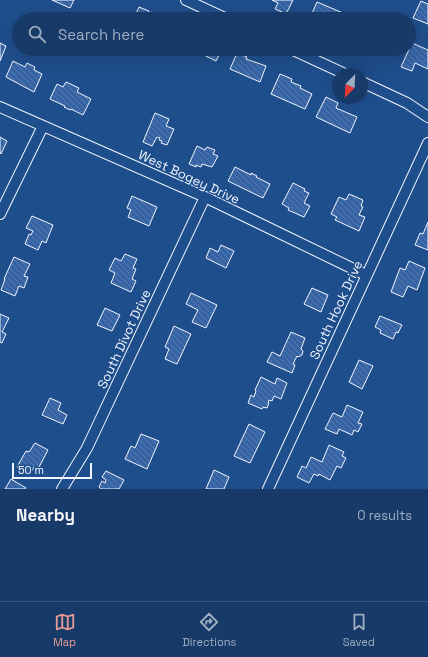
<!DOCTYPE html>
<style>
:root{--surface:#173a69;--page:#244571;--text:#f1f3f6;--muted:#9eadc0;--line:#36547d;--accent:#e69b98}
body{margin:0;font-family:"Space Grotesk",sans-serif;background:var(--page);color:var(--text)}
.compass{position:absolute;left:332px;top:68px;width:36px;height:36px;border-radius:50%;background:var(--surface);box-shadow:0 4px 16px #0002;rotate:204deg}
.scale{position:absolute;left:12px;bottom:10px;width:80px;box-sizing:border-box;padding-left:4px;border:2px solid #f2f6ff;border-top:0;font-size:11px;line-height:14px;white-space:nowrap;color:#f2f6ff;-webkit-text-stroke:3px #1f4e8c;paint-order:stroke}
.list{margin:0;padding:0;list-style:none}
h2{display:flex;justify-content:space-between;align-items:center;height:52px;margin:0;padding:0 16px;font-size:17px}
h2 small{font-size:13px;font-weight:400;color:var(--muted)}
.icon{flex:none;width:22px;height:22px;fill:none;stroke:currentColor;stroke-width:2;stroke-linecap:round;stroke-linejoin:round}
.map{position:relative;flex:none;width:428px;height:489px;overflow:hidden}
.search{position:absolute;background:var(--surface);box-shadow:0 4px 16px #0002;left:12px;right:12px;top:12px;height:44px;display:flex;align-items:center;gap:10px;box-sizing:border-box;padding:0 14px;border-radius:22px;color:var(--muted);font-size:15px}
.sheet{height:112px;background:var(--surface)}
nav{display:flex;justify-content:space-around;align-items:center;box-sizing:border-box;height:56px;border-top:1px solid var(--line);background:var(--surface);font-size:11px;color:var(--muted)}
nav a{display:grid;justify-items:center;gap:2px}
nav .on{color:var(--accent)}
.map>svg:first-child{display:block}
</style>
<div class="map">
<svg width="428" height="489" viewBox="0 0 428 489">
<defs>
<pattern id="building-back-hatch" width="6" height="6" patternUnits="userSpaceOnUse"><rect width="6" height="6" fill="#3563a3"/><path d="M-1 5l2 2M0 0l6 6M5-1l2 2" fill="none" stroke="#537ab1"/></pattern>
</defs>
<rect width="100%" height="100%" fill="#1f4e8c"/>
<path fill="url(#building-back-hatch)" stroke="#f2f6ff" d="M52,0H74L70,8Z
M272,0H293L286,14L275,9L278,3Z
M421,1L428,4V24L413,18Z
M317,2L343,13L340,19L310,18Z
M139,7L149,11L146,19L134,18Z
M151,12L161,16L159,19H147Z
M0,43L6,46L0,61Z
M412,43L428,50V69L415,63L412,71L401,67Z
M192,49H222L216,61Z
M237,53L247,57L246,59L266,66L260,82L230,69Z
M13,61L25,67L27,63L35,67L34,70L42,74L34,92L6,77Z
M280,74L292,79L291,82L301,86L300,88L312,94L305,109L271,94Z
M66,82L79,88L77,92L91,99L83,115L71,109L70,110L64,107L65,106L50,99L57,84L63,87Z
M326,97L338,103L336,108L357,117L350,133L316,117Z
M155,113L169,119L166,126L174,129L167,145L161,143L162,141L159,140L160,138L157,137L152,146L143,142Z
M0,137L7,141L1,154L0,153Z
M197,146L205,150L207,147L215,150L213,154L218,156L212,167L202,164L201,167L196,165V167L189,164Z
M235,167L251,175V173L257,176L256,177L270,184L263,198L228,181Z
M293,183L305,189L304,191L309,193L304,203L310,206L304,217L288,210L289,208L282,204Z
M349,194L363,200L361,206L363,207L359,215L365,217L359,231L335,220L337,217L331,214L339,197L346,200Z
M132,196L157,207L149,226L128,217L131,210L127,208Z
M32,216L53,225L46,243L42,241L38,250L25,244L29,234L31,235L33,231L26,228Z
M428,222V250L415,245L420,233L423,234Z
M221,245L234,251L226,268L206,258L210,248L218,252Z
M125,254L137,259L133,268L136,269L132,279L136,281L131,292L111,283L115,273L109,270L115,258L121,261Z
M14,257L30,264L24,276L28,277L24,288L19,286L15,296L1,290L5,279H4Z
M409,261L425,268L417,290L408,286L403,297L391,292L400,268L405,270Z
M312,288L328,295L321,312L304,304Z
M191,293L217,305L206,328L192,322L198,310L186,304Z
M105,308L120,315L112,331L97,325Z
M0,314L9,318L2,332L6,334L2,343L0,342Z
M380,316L402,325L398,333L396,332L393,339L380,333L381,330L375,327Z
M174,326L191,334L177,364L165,359L169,349L165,347Z
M291,332L305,338L301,349L303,351L302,355L298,357L297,356L293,364L295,365L292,373L267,362L272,352L280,356Z
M359,360L373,366L362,389L349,382Z
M261,377L275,384L277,378L287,383L281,399L274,396L272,401L269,400L268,403H269L267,408L263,407L262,409L248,403L251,395L254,397L256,391L255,390Z
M50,398L61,403L58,410L67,415L63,424L42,415Z
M347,405L363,412L358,423L362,424L358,432L354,430L352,435L339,429L337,434L325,429L333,413L342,417Z
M249,424L265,432L250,463L234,456Z
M141,434L159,441L147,469L125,459L131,446L135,448Z
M35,443L48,450L38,469L34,467L30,474L17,467L26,451L29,452Z
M329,445L344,452L342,456L346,458L341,468L337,466L330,480L319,474L318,476L314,474L309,483L297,477L302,466L306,468L311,457L322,462Z
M214,470L229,477L224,489H206Z
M106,471L124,480L119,489H101L99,487L102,481L105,483L106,480L102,477Z
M11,479L26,488L25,489H5Z"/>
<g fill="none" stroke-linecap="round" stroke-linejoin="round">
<defs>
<path id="street" d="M186,0L227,19
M291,49L345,74
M362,82L407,103L428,117
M0,107L205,197L366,275
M0,214L43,126
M62,489L87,448L205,197
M268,489L428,143"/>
</defs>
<use href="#street" stroke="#f2f6ff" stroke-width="12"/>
<use href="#street" stroke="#1f4e8c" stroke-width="10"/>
</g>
<g text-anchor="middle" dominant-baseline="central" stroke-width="3" stroke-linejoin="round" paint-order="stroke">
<g font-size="13" fill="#f2f6ff" stroke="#1f4e8c">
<text transform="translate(189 177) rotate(25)">West Bogey Drive</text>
<text transform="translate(336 310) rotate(-65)">South Hook Drive</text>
<text transform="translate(124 339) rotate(-65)">South Divot Drive</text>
</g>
</g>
</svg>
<svg class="compass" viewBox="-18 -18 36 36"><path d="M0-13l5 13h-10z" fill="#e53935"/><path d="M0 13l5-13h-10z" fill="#9eadc0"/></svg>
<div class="scale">50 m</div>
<div class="search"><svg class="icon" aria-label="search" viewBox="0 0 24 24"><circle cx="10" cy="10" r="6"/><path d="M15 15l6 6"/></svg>Search here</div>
</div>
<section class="sheet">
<h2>Nearby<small>0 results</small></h2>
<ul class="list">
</ul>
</section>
<nav>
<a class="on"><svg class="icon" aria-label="map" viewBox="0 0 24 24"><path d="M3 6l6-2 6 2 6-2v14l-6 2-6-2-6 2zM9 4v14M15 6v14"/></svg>Map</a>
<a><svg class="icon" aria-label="directions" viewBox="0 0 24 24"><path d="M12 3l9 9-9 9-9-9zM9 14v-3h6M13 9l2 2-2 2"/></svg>Directions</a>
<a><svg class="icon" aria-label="saved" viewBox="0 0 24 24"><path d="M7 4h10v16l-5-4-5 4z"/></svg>Saved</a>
</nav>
